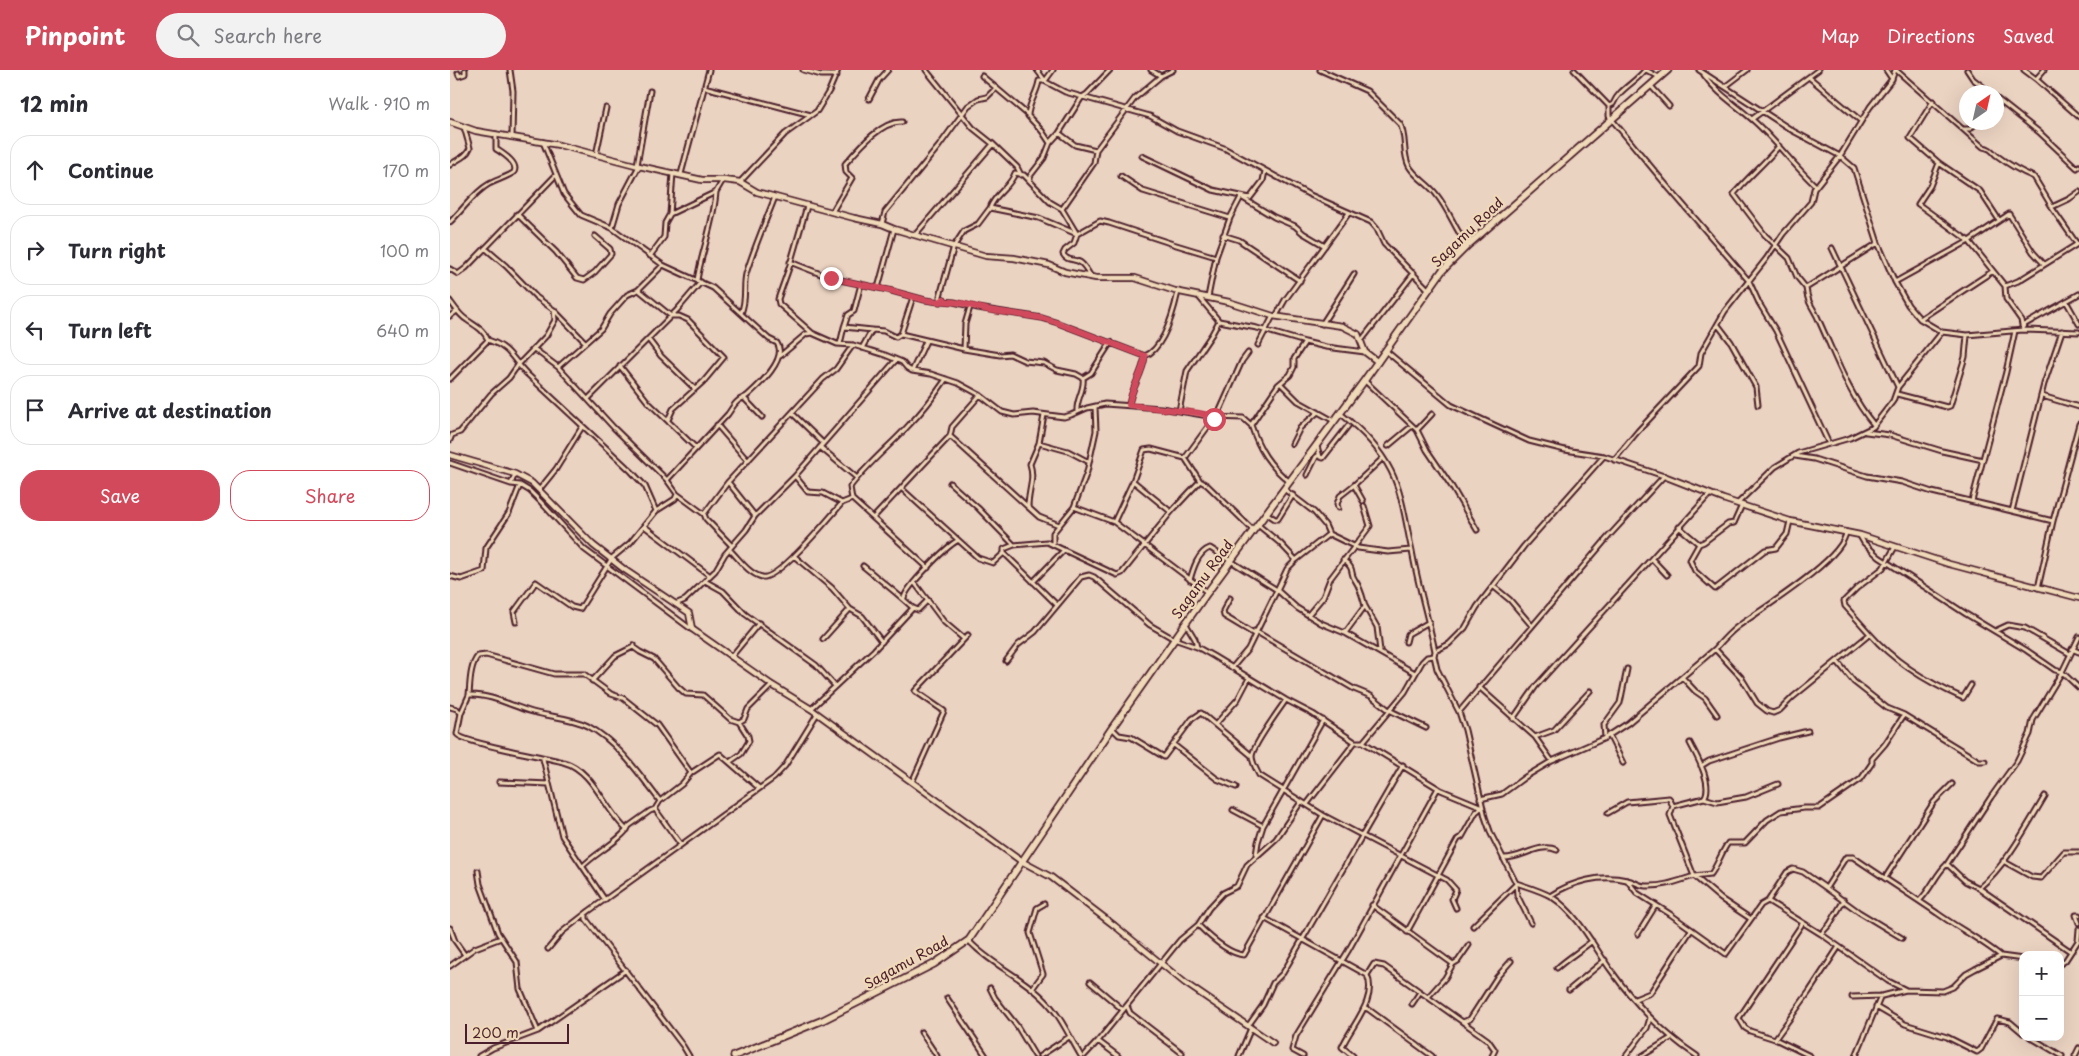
<!DOCTYPE html>
<meta charset="utf-8">
<style>
:root{--surface:#fff;--page:#f2f2f3;--text:#2b2b33;--muted:#7c7c81;--line:#e1e1e2;--accent:#d1495b}
body{margin:0;font-family:"Playpen Sans",sans-serif;background:var(--page);color:var(--text)}
.controls{position:absolute;right:15px;bottom:15px;display:grid;overflow:hidden;border-radius:10px;box-shadow:0 5px 20px #0002}
.controls button{width:45px;height:45px;display:grid;place-items:center;padding:0;border:0;border-bottom:1px solid var(--line);background:var(--surface);color:var(--text);font:25px sans-serif}
.compass{position:absolute;left:1509px;top:15px;width:45px;height:45px;border-radius:50%;background:var(--surface);box-shadow:0 5px 20px #0002;rotate:34deg}
.scale{position:absolute;left:15px;bottom:12px;width:104px;box-sizing:border-box;padding-left:5px;border:2px solid #4a1f2b;border-top:0;font-size:14px;line-height:18px;white-space:nowrap;color:#4a1f2b;-webkit-text-stroke:4px #efd9b8;paint-order:stroke}
.stop{position:absolute;width:15px;height:15px;margin:-11px;border:4px solid #d1495b;border-radius:50%;background:#fff}
.stop.end{background:#d1495b;border-color:#fff;box-shadow:0 1px 5px #0008}
.list{margin:0;padding:0;list-style:none}
h2{display:flex;justify-content:space-between;align-items:center;height:65px;margin:0;padding:0 20px;font-size:21px}
h2 small{font-size:16px;font-weight:400;color:var(--muted)}
.list li{display:grid;grid-template-columns:32px 1fr auto;gap:15px;align-items:center;box-sizing:border-box;height:70px;margin:0 10px 10px;padding:0 10px;border:1px solid var(--line);border-radius:20px}
.list b{display:block;font-size:19px;white-space:nowrap}
.list em{font-size:16px;font-style:normal;color:var(--muted)}
.actions{display:flex;gap:10px;padding:15px 20px}
.actions a{flex:1;padding:11px 0;border:1px solid var(--accent);border-radius:20px;text-align:center;font-size:18px;color:var(--accent)}
.actions .main{background:var(--accent);color:#fff}
.icon{flex:none;width:28px;height:28px;fill:none;stroke:currentColor;stroke-width:2;stroke-linecap:round;stroke-linejoin:round}
.map{position:relative;flex:none;width:1629px;height:986px;overflow:hidden}
header{display:flex;align-items:center;gap:30px;box-sizing:border-box;height:70px;padding:0 25px;background:var(--accent);color:#fff}
header strong{font-size:24px}
nav{display:flex;gap:28px;margin-inline-start:auto;font-size:18px}
.search{width:350px;height:45px;background:var(--page);display:flex;align-items:center;gap:12px;box-sizing:border-box;padding:0 18px;border-radius:28px;color:var(--muted);font-size:19px}
main{display:flex}
aside{flex:1;background:var(--surface)}
.map>svg:first-child{display:block}
</style>
<header>
<strong>Pinpoint</strong>
<div class="search"><svg class="icon" aria-label="search" viewBox="0 0 24 24"><circle cx="10" cy="10" r="6"/><path d="M15 15l6 6"/></svg>Search here</div>
<nav><a>Map</a><a>Directions</a><a>Saved</a></nav>
</header>
<main>
<aside>
<h2>12 min<small>Walk · 910 m</small></h2>
<ul class="list">
<li><svg class="icon" aria-label="ahead" viewBox="0 0 24 24"><path d="M12 20V5M6 11l6-6 6 6"/></svg><div><b>Continue</b></div><em>170 m</em></li>
<li><svg class="icon" aria-label="right" viewBox="0 0 24 24"><path d="M7 20v-9h11M14 6l5 5-5 5"/></svg><div><b>Turn right</b></div><em>100 m</em></li>
<li><svg class="icon" aria-label="left" viewBox="0 0 24 24"><path d="M17 20v-9H6M10 6l-5 5 5 5"/></svg><div><b>Turn left</b></div><em>640 m</em></li>
<li><svg class="icon" aria-label="arrive" viewBox="0 0 24 24"><path d="M6 21V4h12l-3 4 3 4H6"/></svg><div><b>Arrive at destination</b></div></li>
</ul>
<div class="actions"><a class="main">Save</a><a>Share</a></div>
</aside>
<div class="map">
<svg width="1629" height="986" viewBox="0 0 1629 986">
<rect width="100%" height="100%" fill="#ebd3c1"/>
<filter id="ink" filterUnits="userSpaceOnUse"><feTurbulence type="fractalNoise" baseFrequency=".02" numOctaves="2"/><feDisplacementMap in="SourceGraphic" scale="10" xChannelSelector="R" yChannelSelector="G"/><feConvolveMatrix kernelMatrix="1 2 1 2 8 2 1 2 1" color-interpolation-filters="sRGB"/></filter>
<g filter="url(#ink)">
<g fill="none" stroke-linecap="round" stroke-linejoin="round">
<defs>
<path id="street" d="M60,0L63,21L62,67
M353,0L371,5H387
M476,0L523,58L543,74
M587,0L596,12L615,22L700,46L727,61L774,78L858,124L921,152L927,159L934,174L978,219
M701,0L711,6
M870,0L917,21L950,54C957,67 952,83 959,96C965,107 979,114 986,124C999,140 1005,159 1017,175
M1124,0L1159,36V46L1217,116L1299,211L1309,233L1326,261L1379,374
M1196,0L1209,7
M1249,0L1343,61L1390,86L1404,98L1428,173L1445,212L1458,235L1470,249
M1436,0L1442,9
M1446,0L1533,77C1540,78 1542,81 1546,85C1558,94 1571,102 1584,107L1602,137L1619,129L1629,122
M1517,0L1523,9L1540,22
M1574,0L1586,9L1594,0
M8,3L9,6L15,4V0
M1254,5C1268,25 1287,35 1305,52C1327,72 1344,96 1366,116
M532,6L577,44
M1360,8L1411,51
M1586,9L1629,47
M1201,16L1219,36
M1276,16L1297,0
M254,17L361,45
M1546,28L1589,62L1627,98L1629,96
M419,29L429,10L438,0
M1483,31L1460,68L1489,93L1530,121L1549,150
M1159,36L1163,34C1169,19 1185,13 1195,0
M1302,49L1368,0
M1514,59H1520L1527,52
M609,63L625,75L646,80
M600,73L592,61L578,46C578,34 587,24 589,11H595L603,0
M1329,76C1315,93 1298,107 1284,124L1315,165L1339,188L1347,207L1356,218L1428,173
M146,85L156,38
M692,86L763,120L800,128L813,111L815,101
M1489,93L1480,116L1468,134L1519,171L1555,216
M0,95C7,89 16,88 20,78L14,57
M187,95L200,21
M231,104L259,0
M671,106L693,121L780,148L766,187
M580,110V106L594,88L600,73L609,63L632,27L637,24L660,0
M290,112L335,64L367,41L379,21L388,0
M540,138L528,154L514,161L504,176L490,226V228L494,229L493,231L504,232L528,238L592,248L608,253L695,286
M1602,138L1627,174
M612,139L644,93L646,80L685,28L711,6L723,0
M382,142L402,108L396,102L395,94C409,78 431,51 452,52
M67,144L106,182L127,208L134,210L145,202L161,184L160,179L145,166
M220,144L223,103
M780,148L791,127L824,147L845,156L853,163L875,176
M0,152C13,140 23,123 39,114C44,111 62,105 64,102C69,93 52,83 46,79V64
M432,154L435,142L489,76L518,36L528,29L537,27L545,19
M162,158L169,134L189,96
M465,165L543,74L567,97L571,105
M773,165L789,170L850,211
M35,178L56,196L86,227L104,240L135,272
M1382,178L1448,317
M200,186L214,167L215,153L220,144L266,122L273,110
M340,192L381,208L438,220L475,230L490,232L493,229
M0,199L8,204L16,198L105,106
M1543,201L1470,249L1492,262L1517,265L1573,260L1629,262
M641,207C638,202 635,196 631,193C625,188 617,192 613,184L615,180L624,173L627,164L612,139L600,132L574,105L565,103C560,118 545,123 540,138L589,148L627,164L650,151L659,153L723,174L766,187L758,227
M247,210C252,180 264,152 266,122
M1445,212L1519,171L1559,144L1583,182L1594,194
M428,218L444,159
M1356,218C1358,236 1364,237 1370,253C1386,288 1399,325 1424,355
M189,220L221,246H229L238,250L274,287L254,311L223,339L218,350
M0,231C5,238 10,246 17,250C27,257 33,259 38,270C61,278 61,288 77,304L181,401L195,416L206,441
M1616,231L1629,254
M291,243C297,230 293,217 296,204C304,178 315,153 325,127
M0,246L7,241
M826,246L835,230L899,143
M769,251L807,258L855,272
M872,254L904,204
M1268,255L1281,272L1306,317L1308,335
M394,257L398,245L404,241L411,214
M1574,257L1572,256L1629,224
M1573,260L1571,250L1556,229L1555,216L1568,211L1629,173
M362,263L387,274L403,275L435,285L452,292L457,298L462,301L481,304L508,313L530,325L552,342L564,345L583,343L614,347L621,345L637,338L655,334L711,338L765,347L793,348L801,355
M451,264L463,227
M198,269L211,286L245,319
M911,271L964,203
M390,274L394,257L422,260
M808,275L823,246
M412,278L422,260L434,261L446,267L451,264L514,279L550,285L560,284L575,291L594,293L607,300L626,304L633,308
M84,279L108,297L164,358L217,410
M514,279L515,254L520,237
M936,281L1001,335L1079,371L1115,380L1154,386L1214,406L1159,466L1009,642
M330,286L356,264L362,263L329,234L328,229L339,198L357,136
M170,296L198,332L246,378
M108,297L151,259L160,244L177,225L188,220L213,195
M462,301L476,271
M633,308L641,303L661,272
M0,309L38,270
M915,311L967,360L977,380L1002,417L1027,460
M831,314L848,331L884,351
M1447,324L1497,337L1500,336L1515,287L1517,265
M1592,326L1629,337
M294,328L312,347
M138,329L227,240L251,212
M679,335C681,318 693,304 695,286C714,278 724,240 728,222
M627,341C626,329 635,320 633,308
M729,341L737,301L762,264L769,251L749,227
M343,344L373,373
M891,344C909,358 930,379 941,401C953,425 956,455 962,481C968,515 978,548 985,581L984,586
M765,347L735,388L750,411L757,415L803,460
M767,347L792,291L798,283
M267,355L298,391
M967,360L982,344
M1416,362L1440,365L1492,381L1533,390
M500,366L589,447L609,455
M0,370L2,365L10,362L41,324L59,308L68,295L96,266L105,250L104,240
M589,373L618,381L639,392
M842,374L850,358L868,342
M867,376L870,387L873,388L898,356
M938,376L962,356
M370,377L407,408
M1345,386L1364,389L1417,406L1452,412L1482,422L1562,441
M1164,390L1188,361L1249,296L1251,283L1275,241L1316,189L1333,164L1361,132L1364,119L1390,86L1420,37L1442,9L1445,0
M0,393L61,414L65,404
M857,405L866,387L869,385
M345,406L358,422L373,423L392,433
M683,411L721,442
M278,412L305,446
M840,412C819,396 809,379 801,355L828,315L840,305L844,297V289L855,272L876,277L915,282
M500,413L528,438L564,475
M70,415L80,421L90,431L134,479L241,559
M904,415L913,431
M451,418L528,488L543,493L554,483V479L564,475L597,472L667,505L672,503L721,442L750,411
M834,419L864,442L875,455L879,464L908,478L938,482L961,480
M89,420L106,399L132,357
M227,424L254,444
M1522,431L1556,302L1565,261
M1288,433L1325,397L1348,383L1400,368L1423,357L1443,331L1448,317L1492,262
M578,437C578,422 585,409 580,394L589,373L594,345
M624,437L664,452L757,522
M888,438L887,434L890,426L904,415L932,389
M816,443L825,449H828L843,425
M423,448L500,366L502,357L530,325
M1603,451L1629,354
M664,452L683,411L694,380L701,379L735,388
M808,455L830,473L846,490
M194,456L259,505
M1229,457L1249,474L1240,490L1245,501L1265,519L1315,480L1326,478L1337,464L1340,451
M1410,466L1414,473L1429,487L1516,544L1576,580L1605,600L1612,602L1629,618
M603,474V463L624,437L637,402L646,361L645,337
M1249,474L1254,472L1278,454L1284,453L1292,435
M282,476L256,449L254,444L278,412L373,309L386,299L403,275
M280,480C289,489 299,504 312,507C327,511 381,446 392,433L402,429
M554,483L607,535
M344,486L382,518L400,539L412,546L432,572
M1202,489L1217,505
M893,490C906,499 899,502 905,510C911,519 912,525 915,536L895,563
M478,498L402,429L400,417C417,394 440,376 459,355C473,341 485,325 496,309
M0,506L11,509L34,501L36,478L59,443L70,415L61,414
M740,510C743,499 748,482 760,478L827,520L837,499L846,490L879,464
M255,511L273,521L295,544L366,595L385,616
M464,512L494,552L514,569
M583,512L614,480
M1043,516L1060,530L1082,556
M1588,518L1603,451L1562,441L1594,314L1612,261
M454,528C456,517 497,476 507,471
M780,528L773,541L774,546L804,564
M225,534L235,530L265,501L275,484L296,460L305,446L345,406L446,290
M915,536L927,557L930,581
M463,538L468,540L478,530
M858,545L873,527L880,509L920,456L914,436
M66,552L64,542L86,512L122,537L130,539L162,488L180,473L206,441L225,429L227,424L217,410L278,344C281,340 284,334 288,331C291,328 295,328 298,325C309,315 338,289 327,273L319,269L263,218L213,195L162,158L131,145L114,124L93,72
M736,554L745,569L747,577
M805,561L904,619L921,626L939,640L976,658
M1545,561L1558,555L1575,558L1620,584
M1420,564C1445,593 1479,613 1513,628L1521,615
M373,569L400,539
M956,572L958,564L979,552
M183,577L190,582L204,589L228,617L236,624L253,625L280,649L289,652L294,649L298,639L322,615
M1265,579C1272,571 1279,563 1287,557C1310,540 1394,489 1396,462
M1622,579L1629,582
M985,581L999,574L1015,558L1027,537L1074,476L1154,386
M281,587L309,553
M556,591L568,575L585,562L631,507L639,505L644,507L700,555L724,569L747,577L763,586L836,630L863,644L905,672H913L955,622L972,592L977,587L984,586L987,599L1009,642L1015,660L1035,747L1041,764L1066,813L1067,825L1081,853
M1387,591L1404,612L1437,638L1454,645L1529,691H1535
M782,598L798,579L827,520L847,538L871,553L895,563L965,603
M1232,607L1245,621L1255,628L1267,645
M142,611L165,586L183,577L184,575
M1029,617L1085,667L1102,691
M19,625L11,643L7,664C12,673 97,687 113,692C144,700 154,740 177,760
M836,630C829,640 803,675 802,686C802,692 806,699 809,705L873,745L997,810L1006,820L1002,829L1006,838
M0,637L7,639L11,643
M361,639L424,580L463,538C447,523 430,510 413,496
M1063,649L1086,616L1260,424
M765,655L788,629L799,608
M662,658L669,665L681,667L714,687L742,649L751,643L802,686
M1159,665L1173,693
M1085,667L1104,660L1140,621
M1155,668L1154,655L1170,633L1177,599
M913,672L991,720L1032,737
M1240,673C1246,685 1264,715 1254,728
M724,675L767,709L786,717
M93,689L112,766L155,830
M281,691L291,684L299,671L298,666L289,652
M1251,696L1259,691L1329,668L1358,661
M49,712L99,714
M462,712L494,641L465,621L518,565
M1328,714L1296,727L1267,732L1254,728L1223,736L1220,745L1244,806L1261,804C1268,794 1271,783 1278,773H1295L1317,750L1331,741L1354,738H1369L1411,709L1422,693V689L1435,674L1454,645
M1595,726C1577,756 1556,796 1529,818L1515,811L1497,794L1541,727L1567,691L1580,664L1583,650L1612,602L1629,567
M1030,729L1052,724L1075,707L1102,691L1155,668L1178,653L1265,579L1291,607L1307,633L1317,641L1323,643L1330,640L1343,627L1420,564L1395,536L1394,531L1407,518L1433,498L1445,477
M210,731C190,705 168,672 138,656C120,647 98,647 79,641C60,635 39,624 19,625C20,613 20,595 28,586L36,585L104,604H134L161,624L173,628L207,655L241,703
M857,734L905,672
M783,740L813,756
M1158,743L1177,732L1219,728L1223,736
M231,775L205,739L210,731L232,714L241,703L270,684L309,718
M806,785L808,772L813,756L873,650
M1053,788C1072,789 1088,772 1107,780
M1553,791L1582,807L1591,808L1614,782H1629
M133,796C144,784 173,769 179,756L200,741L205,739
M28,801L30,814L48,863L67,892L70,919L88,961
M1435,808L1484,732L1502,714
M1177,810L1187,823L1220,844L1276,884L1311,835L1318,831L1337,802L1343,799L1353,802L1376,818
M1066,813C1078,817 1092,821 1102,827C1128,844 1143,875 1160,899C1184,933 1212,963 1247,986
M1529,818L1620,881
M1100,826C1122,811 1151,804 1177,810C1184,811 1189,816 1196,816C1213,817 1228,811 1244,806L1271,829L1301,849
M1470,830C1481,819 1486,804 1497,794
M1318,831L1371,864L1438,911L1456,920
M922,835L1003,894
M136,845V849L233,976L239,986
M1629,845H1626L1629,853
M814,848L917,905C928,929 901,956 892,977L903,986
M1352,854L1289,948L1295,958L1300,961L1325,969L1360,986
M748,855C759,866 778,884 794,885L873,745
M1023,856L1066,814
M0,858L5,871L15,885
M957,862L1008,769L1012,767L1026,742L1032,737
M1188,864L1206,835
M1371,864L1380,854L1394,830
M1452,868L1409,842L1376,818L1396,787H1403C1431,806 1459,824 1487,843C1508,858 1531,870 1551,886
M519,871C540,894 571,906 593,928C610,944 619,966 631,986
M98,879L112,862L139,841L324,708L335,696L367,644
M1610,894L1615,891L1628,871L1629,859
M0,896L25,878L51,868
M1107,898C1118,888 1130,881 1142,871
M917,905L924,894L934,896L1038,970L1045,980L1042,986
M640,912L672,939
M540,918L545,928L567,956L585,986
M582,919L593,904L580,863L587,838L594,834
M1119,920L1155,890
M978,927L995,908L1003,894L1008,891L1019,875
M1402,927L1432,926L1456,920L1493,921L1503,917L1516,904L1525,899L1551,886L1573,889
M497,928L536,986
M1185,929L1200,923L1241,860
M962,934L970,922
M677,936L680,943L732,983
M1426,937L1455,954L1497,967L1527,982L1531,979L1547,949L1560,952L1573,963
M914,938L918,939L982,986
M1013,952L1020,949L1047,907L1061,891
M798,956L813,935L823,913L833,903L953,695
M471,962L487,986
M1580,967L1612,986
M1325,969L1359,922L1388,878
M648,971L668,986
M29,986L43,978L88,961L176,900
M590,986L619,967
M634,986L648,971L730,870L748,855L759,838L773,823L787,816L797,795L826,769L851,732
M789,986L801,958
M853,986L842,980L846,966L898,881L988,718
M1176,986L1197,958L1200,948
M1192,986L1221,968
M1406,986L1431,926
M1625,986L1629,978"/>
<path id="secondary" d="M0,52L26,61L109,75L189,96L252,110H274L290,112L307,122L404,148L432,154L444,159L536,186L564,188L599,195L615,202L646,208H685L725,221L779,232L823,246L892,256L908,264L915,282L928,292
M0,385L65,404L82,413L143,475L175,500L239,543L242,559L322,615L361,639L571,791L601,807L665,856L735,913L823,973
M1214,406L1273,429L1340,451L1410,465L1499,494L1629,528"/>
<path id="highway" d="M284,986L373,950L484,894L519,870L662,658L757,523L914,311L992,201L1018,175L1218,0"/>
</defs>
<use href="#street" stroke="#4a1f2b" stroke-width="7"/>
<use href="#secondary" stroke="#4a1f2b" stroke-width="8"/>
<use href="#highway" stroke="#4a1f2b" stroke-width="9"/>
<use href="#street" stroke="#efd9b8" stroke-width="3"/>
<use href="#secondary" stroke="#efd9b8" stroke-width="4.5"/>
<use href="#highway" stroke="#efd9b8" stroke-width="5.5"/>
</g>
</g>
<g fill="none" stroke-linecap="round" stroke-linejoin="round" filter="url(#ink)">
<path stroke="#d1495b" stroke-width="6" d="M381,208L438,220L475,230L490,232L494,229L493,231L511,233L538,240L592,248L608,253L695,286C693,304 681,318 679,335L749,343L764,347V349"/>
</g>
<g text-anchor="middle" dominant-baseline="central" stroke-width="4.5" stroke-linejoin="round" paint-order="stroke">
<g font-size="14" fill="#4a1f2b" stroke="#efd9b8">
<text transform="translate(1017 162) rotate(-44)">Sagamu Road</text>
<text transform="translate(752 509) rotate(-54)">Sagamu Road</text>
<text transform="translate(456 892) rotate(-29)">Sagamu Road</text>
</g>
</g>
</svg>
<div class="controls">
<button>+</button>
<button>−</button>
</div>
<svg class="compass" viewBox="-18 -18 36 36"><path d="M0-13l5 13h-10z" fill="#e53935"/><path d="M0 13l5-13h-10z" fill="#7c7c81"/></svg>
<div class="scale">200 m</div>
<div class="stop" style="left:764px;top:349px"></div>
<div class="stop end" style="left:381px;top:208px"></div>
</div>
</main>
